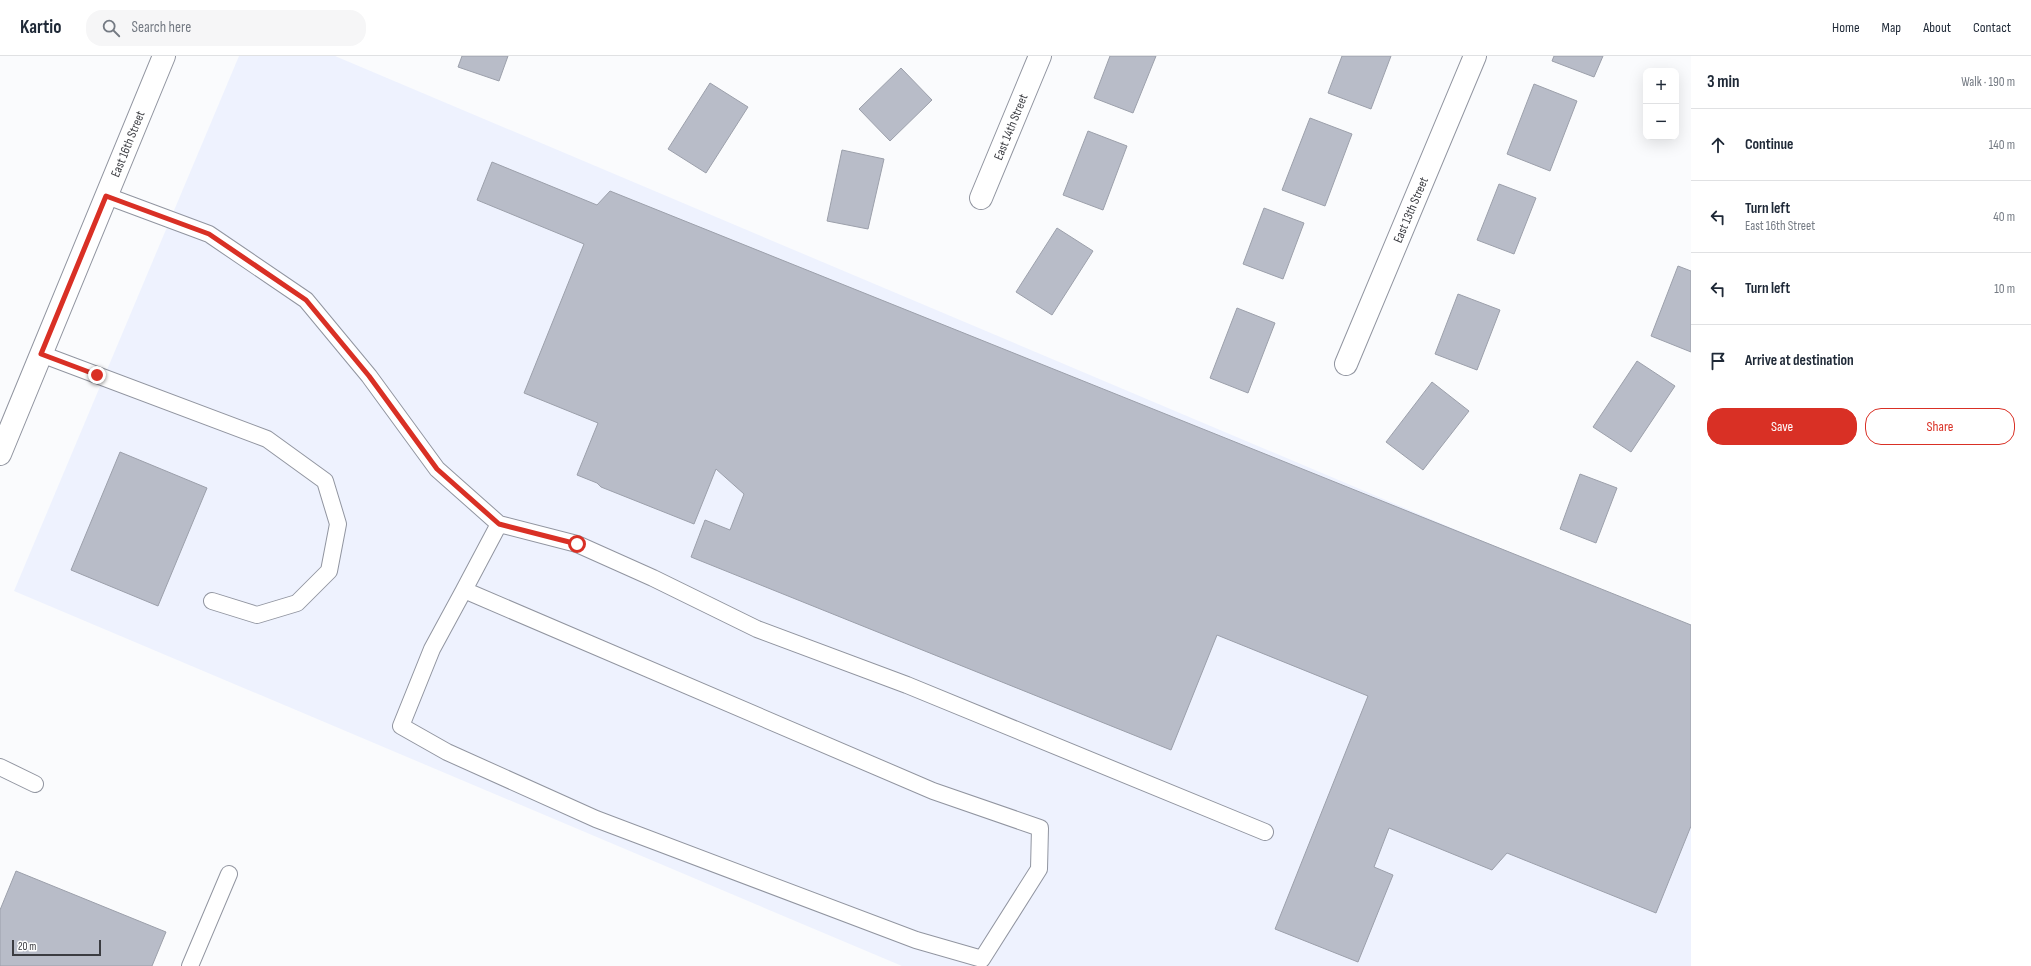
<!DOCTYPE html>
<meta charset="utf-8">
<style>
:root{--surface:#fff;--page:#f6f6f7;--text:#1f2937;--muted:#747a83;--line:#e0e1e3;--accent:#d93025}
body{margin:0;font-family:"Sofia Sans Condensed",sans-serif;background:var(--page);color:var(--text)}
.controls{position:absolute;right:12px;top:12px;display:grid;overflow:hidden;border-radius:8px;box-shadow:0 4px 16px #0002}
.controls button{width:36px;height:36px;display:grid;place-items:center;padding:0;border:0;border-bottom:1px solid var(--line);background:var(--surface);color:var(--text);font:20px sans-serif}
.scale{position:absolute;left:12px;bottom:10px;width:89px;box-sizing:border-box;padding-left:4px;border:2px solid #3b3c41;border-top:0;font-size:11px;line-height:14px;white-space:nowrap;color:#3b3c41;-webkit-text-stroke:3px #fff;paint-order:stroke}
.stop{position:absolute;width:12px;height:12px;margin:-9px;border:3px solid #d93025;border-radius:50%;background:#fff}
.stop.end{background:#d93025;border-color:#fff;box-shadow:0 1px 4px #0008}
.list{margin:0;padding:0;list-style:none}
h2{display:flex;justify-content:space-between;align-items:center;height:52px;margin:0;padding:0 16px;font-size:17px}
h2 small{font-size:13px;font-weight:400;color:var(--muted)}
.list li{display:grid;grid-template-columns:26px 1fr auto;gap:12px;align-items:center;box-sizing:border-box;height:72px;padding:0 16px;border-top:1px solid var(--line)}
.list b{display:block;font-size:15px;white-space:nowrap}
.list p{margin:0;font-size:13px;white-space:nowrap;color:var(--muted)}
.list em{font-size:13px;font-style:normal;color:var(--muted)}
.actions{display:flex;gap:8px;padding:12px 16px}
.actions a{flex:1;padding:9px 0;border:1px solid var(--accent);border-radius:16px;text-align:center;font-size:14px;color:var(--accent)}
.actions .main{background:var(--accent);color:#fff}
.icon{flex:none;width:22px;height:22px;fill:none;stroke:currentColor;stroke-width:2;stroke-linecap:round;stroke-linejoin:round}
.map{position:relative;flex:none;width:1691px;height:910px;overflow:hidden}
header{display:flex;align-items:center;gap:24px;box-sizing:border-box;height:56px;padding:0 20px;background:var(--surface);border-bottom:1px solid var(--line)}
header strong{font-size:19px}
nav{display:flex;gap:22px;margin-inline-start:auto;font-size:14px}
.search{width:280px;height:36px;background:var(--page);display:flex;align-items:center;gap:10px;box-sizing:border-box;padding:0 14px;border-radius:16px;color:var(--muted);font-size:15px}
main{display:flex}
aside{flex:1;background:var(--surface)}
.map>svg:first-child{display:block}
</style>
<header>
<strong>Kartio</strong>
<div class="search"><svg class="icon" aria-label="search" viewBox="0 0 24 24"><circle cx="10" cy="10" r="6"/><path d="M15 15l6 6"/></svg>Search here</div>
<nav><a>Home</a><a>Map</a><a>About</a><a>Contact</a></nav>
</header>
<main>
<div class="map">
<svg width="1691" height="910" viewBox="0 0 1691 910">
<rect width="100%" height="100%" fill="#fafbfd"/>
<path fill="#eef2fe" d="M239,0H335L1691,573V910H902L14,535Z"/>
<path fill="#b8bcc8" stroke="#9ca0ab" d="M462,0H508L499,25L458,11Z
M1110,0H1156L1133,57L1094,42Z
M1342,0H1391L1371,53L1328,37Z
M1554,0H1603L1594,21L1552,5Z
M901,12L932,44L890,85L859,53Z
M710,27L748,51L706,117L668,93Z
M1534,28L1577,45L1550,115L1507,98Z
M1310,62L1352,78L1325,150L1282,134Z
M1088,75L1127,90L1103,154L1063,139Z
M842,94L884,103L868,173L827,165Z
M492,106L597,149L610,135L1691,569V770L1656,857L1507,797L1492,814L1389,772L1374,811L1393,819L1358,906L1275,873L1368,640L1217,579L1171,694L691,501L705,464L730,474L744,438L716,413L694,468L601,431L597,427L577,419L598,367L524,337L584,188L477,144Z
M1499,128L1536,142L1514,198L1477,184Z
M1264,152L1304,167L1283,223L1243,208Z
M1057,172L1093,195L1052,259L1016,236Z
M1678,210L1691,215V296L1651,280Z
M1458,238L1500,254L1477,314L1435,298Z
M1237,252L1275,267L1248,337L1210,322Z
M1637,305L1675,330L1631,396L1593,371Z
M1432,326L1469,355L1423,414L1386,386Z
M120,396L207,432L158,550L71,514Z
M1580,418L1617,432L1596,487L1560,473Z
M16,815L166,876L152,910H0V854Z"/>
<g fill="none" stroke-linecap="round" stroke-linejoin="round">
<defs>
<path id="service" d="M107,140L209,178L306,244L369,320L437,413L499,468L577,488L653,522L757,573L907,629L1265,776
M41,298L267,383L325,425L338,468L329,515L297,547L257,559L212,545
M464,534L933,735L1040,772L1039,813L982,903L916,884L596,763L447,696L401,670L432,593Z
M464,534L499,468
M0,711L35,728
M190,910L229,818"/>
<path id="minor" d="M981,142L1040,0
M1346,308L1475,0"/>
<path id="tertiary" d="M0,398L164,0"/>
</defs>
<use href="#service" stroke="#9195a0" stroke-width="18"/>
<use href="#minor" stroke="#9195a0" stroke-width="24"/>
<use href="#tertiary" stroke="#9195a0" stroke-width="24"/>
<use href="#service" stroke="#fff" stroke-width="16"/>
<use href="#minor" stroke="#fff" stroke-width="22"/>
<use href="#tertiary" stroke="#fff" stroke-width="22"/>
</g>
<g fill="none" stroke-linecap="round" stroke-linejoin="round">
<path stroke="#d93025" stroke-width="5" d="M97,319L41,298L106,140L209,178L306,244L369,320L437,413L499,468L577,488"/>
</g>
<g text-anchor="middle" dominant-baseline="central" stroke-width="3" stroke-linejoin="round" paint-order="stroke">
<g font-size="13" fill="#3b3c41" stroke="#fff">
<text transform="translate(1011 71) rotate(-68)">East 14th Street</text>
<text transform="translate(128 88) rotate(-68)">East 16th Street</text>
<text transform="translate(1411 154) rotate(-67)">East 13th Street</text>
</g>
</g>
</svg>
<div class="controls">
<button>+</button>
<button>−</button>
</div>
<div class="scale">20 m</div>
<div class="stop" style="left:577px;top:488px"></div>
<div class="stop end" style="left:97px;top:319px"></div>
</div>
<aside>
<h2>3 min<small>Walk · 190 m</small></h2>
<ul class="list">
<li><svg class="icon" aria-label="ahead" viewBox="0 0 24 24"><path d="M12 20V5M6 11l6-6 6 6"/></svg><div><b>Continue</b></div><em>140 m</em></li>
<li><svg class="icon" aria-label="left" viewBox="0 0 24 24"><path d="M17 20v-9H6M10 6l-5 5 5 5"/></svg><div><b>Turn left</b><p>East 16th Street</p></div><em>40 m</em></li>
<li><svg class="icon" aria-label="left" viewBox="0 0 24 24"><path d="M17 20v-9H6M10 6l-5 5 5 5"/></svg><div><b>Turn left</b></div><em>10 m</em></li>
<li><svg class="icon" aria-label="arrive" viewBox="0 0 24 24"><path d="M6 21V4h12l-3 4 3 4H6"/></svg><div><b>Arrive at destination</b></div></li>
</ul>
<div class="actions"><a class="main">Save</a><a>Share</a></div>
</aside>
</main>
